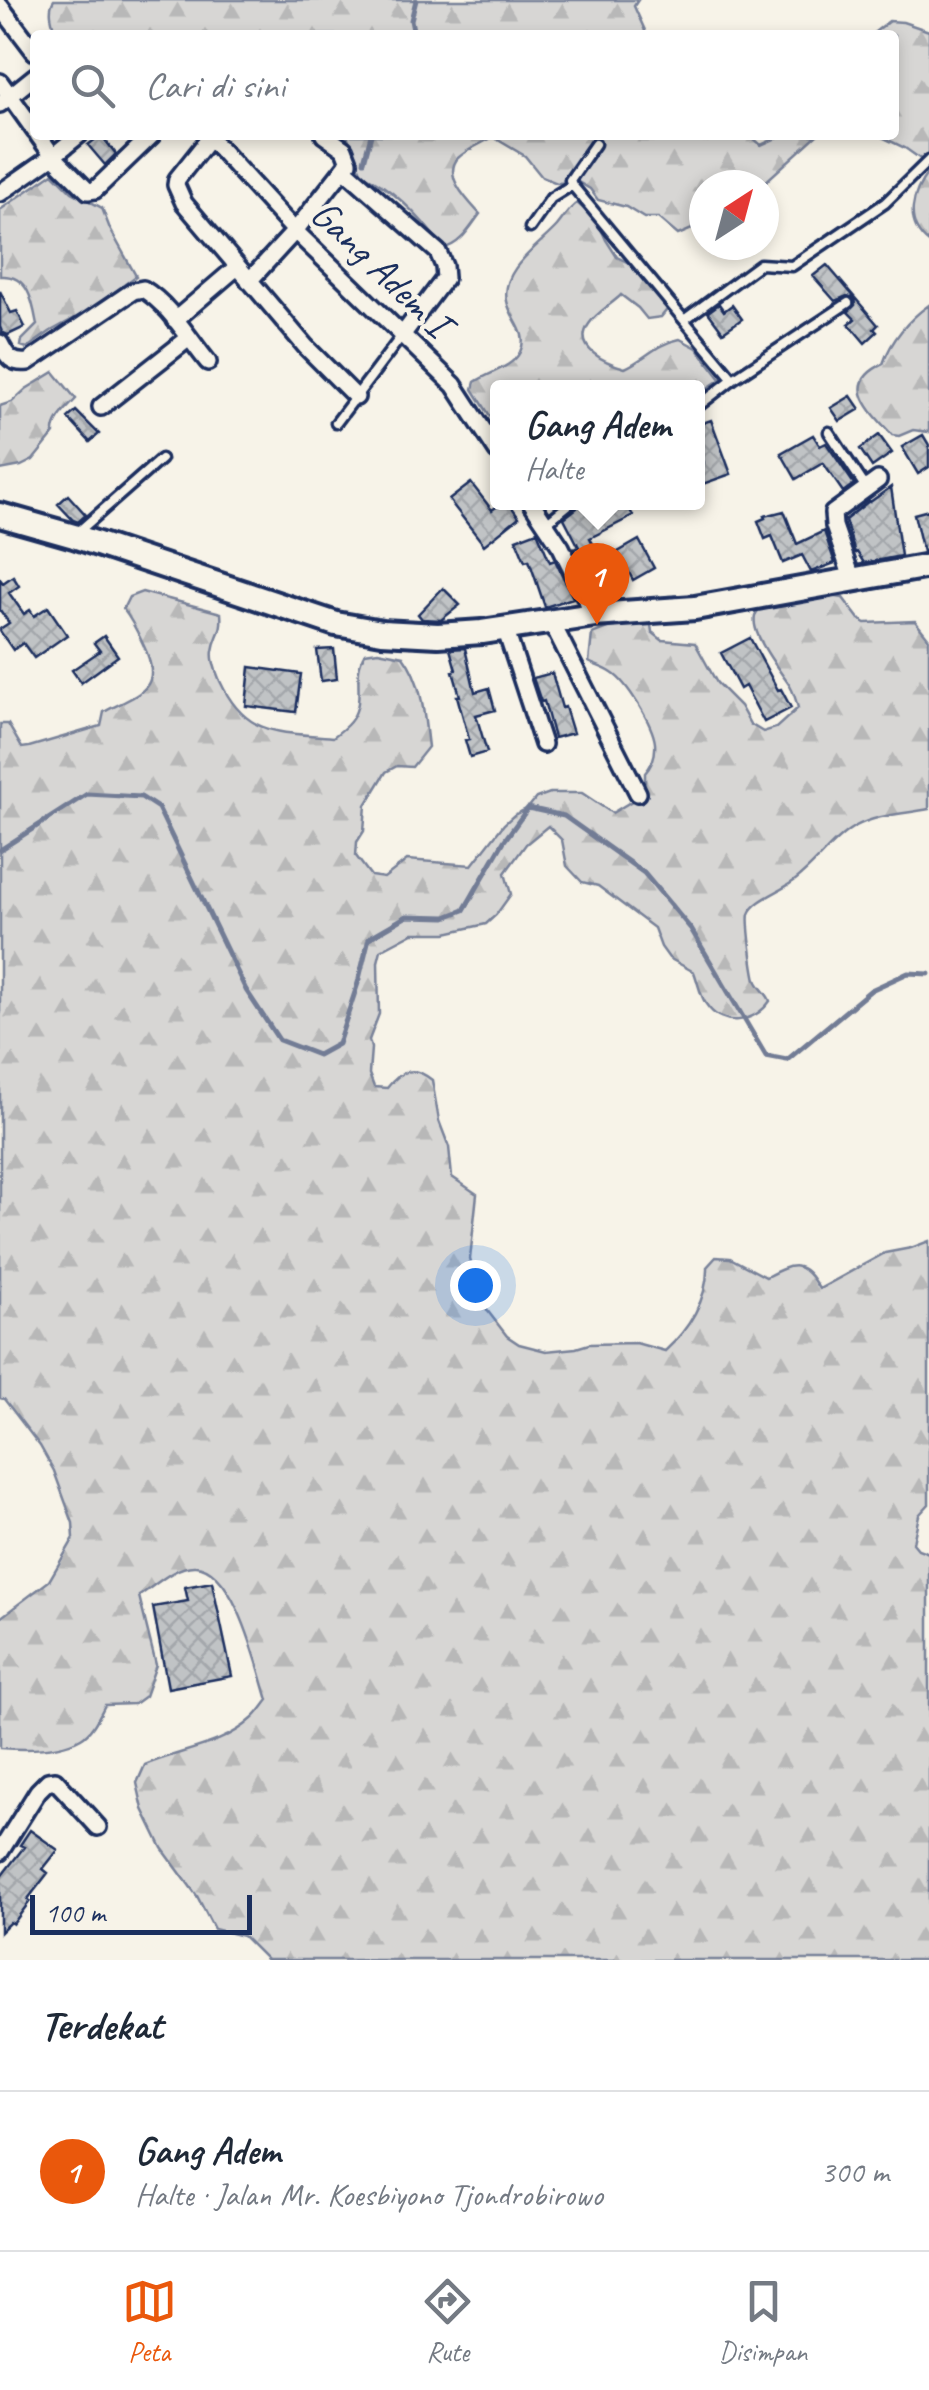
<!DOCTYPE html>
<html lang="id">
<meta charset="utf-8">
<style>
:root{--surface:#fff;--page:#f6f6f7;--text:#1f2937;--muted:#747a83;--line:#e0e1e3;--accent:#ea580c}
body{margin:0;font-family:Caveat,sans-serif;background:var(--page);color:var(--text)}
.compass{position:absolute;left:689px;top:170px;width:90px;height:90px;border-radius:50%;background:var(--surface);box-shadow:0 5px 15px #0003;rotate:36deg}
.scale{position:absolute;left:30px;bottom:25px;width:222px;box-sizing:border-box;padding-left:10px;border:5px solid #1b2f5e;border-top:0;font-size:28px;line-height:35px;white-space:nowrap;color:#1b2f5e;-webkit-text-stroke:8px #f7f3e8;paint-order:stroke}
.you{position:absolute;left:475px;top:1285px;width:35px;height:35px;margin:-25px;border:8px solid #fff;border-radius:50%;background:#1a73e8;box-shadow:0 0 0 15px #1a73e833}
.badge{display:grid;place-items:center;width:65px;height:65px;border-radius:50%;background:var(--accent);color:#fff;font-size:32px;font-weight:700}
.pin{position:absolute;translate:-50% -82px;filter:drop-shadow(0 2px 5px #0008)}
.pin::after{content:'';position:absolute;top:52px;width:35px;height:30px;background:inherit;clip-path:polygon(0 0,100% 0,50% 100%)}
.popup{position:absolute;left:490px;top:380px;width:215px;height:130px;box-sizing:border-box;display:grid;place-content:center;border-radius:10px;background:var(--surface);filter:drop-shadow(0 2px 8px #0005);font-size:32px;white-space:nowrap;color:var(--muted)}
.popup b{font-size:38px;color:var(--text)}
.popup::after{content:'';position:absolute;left:50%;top:100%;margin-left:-20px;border:20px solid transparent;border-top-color:var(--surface)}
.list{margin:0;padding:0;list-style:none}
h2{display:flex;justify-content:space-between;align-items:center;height:130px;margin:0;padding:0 40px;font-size:42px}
h2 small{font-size:32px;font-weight:400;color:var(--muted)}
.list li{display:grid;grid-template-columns:65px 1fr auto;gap:30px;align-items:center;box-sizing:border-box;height:160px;padding:0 40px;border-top:2px solid var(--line)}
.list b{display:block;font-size:38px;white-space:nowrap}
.list p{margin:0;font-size:32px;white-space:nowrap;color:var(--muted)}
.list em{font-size:32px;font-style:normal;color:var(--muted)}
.icon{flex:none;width:55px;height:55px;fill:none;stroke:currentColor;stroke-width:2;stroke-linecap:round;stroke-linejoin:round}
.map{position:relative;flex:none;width:929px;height:1960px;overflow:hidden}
.search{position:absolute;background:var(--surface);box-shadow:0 5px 15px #0003;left:30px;right:30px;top:30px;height:110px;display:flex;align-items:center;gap:25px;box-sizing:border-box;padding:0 35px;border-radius:10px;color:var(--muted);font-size:38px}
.sheet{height:290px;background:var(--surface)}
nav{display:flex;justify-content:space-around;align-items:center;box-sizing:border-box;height:140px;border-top:2px solid var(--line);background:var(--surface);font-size:28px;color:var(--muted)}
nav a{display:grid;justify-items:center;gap:5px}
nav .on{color:var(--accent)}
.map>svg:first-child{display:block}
</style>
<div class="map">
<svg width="929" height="1960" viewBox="0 0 929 1960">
<defs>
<pattern id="forest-firs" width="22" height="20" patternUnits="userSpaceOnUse" patternTransform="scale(2.5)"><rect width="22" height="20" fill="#d7d6d4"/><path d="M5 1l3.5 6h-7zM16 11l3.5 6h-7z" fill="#b8b8b8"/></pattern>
<pattern id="building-cross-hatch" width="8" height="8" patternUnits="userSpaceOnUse" patternTransform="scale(2.5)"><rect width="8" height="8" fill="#c0c3c5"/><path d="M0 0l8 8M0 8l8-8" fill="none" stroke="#a4a8ac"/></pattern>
</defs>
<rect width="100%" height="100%" fill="#f7f3e8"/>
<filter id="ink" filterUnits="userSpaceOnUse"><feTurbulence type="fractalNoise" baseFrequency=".01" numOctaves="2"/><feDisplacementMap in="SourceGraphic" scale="20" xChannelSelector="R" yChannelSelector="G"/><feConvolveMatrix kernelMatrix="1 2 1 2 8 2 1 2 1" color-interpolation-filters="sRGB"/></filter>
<g filter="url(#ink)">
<path fill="url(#forest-firs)" stroke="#798299" stroke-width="2.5" d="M54,0H638L634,6L647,35H56C53,24 47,10 54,0Z
M889,21L903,22L929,31V165L905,148L878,135H894V35H871Z
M347,135H750L761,145L783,135H817L762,185H704V224L678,235L658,218H644L626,207L598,200L590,189L578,182L557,183L542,177L525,156L493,137C483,143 466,150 458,158C442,176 469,202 480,214C471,226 460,246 443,248C422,219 396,190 362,174Z
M929,171V243C903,223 912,193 929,171Z
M53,173L72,192L102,208L110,229L136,276L93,308L51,331L27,348L21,346L22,340L37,325C33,303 29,274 0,276V210Z
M577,203L597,220L606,240L617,257L653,275L670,306L661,317L647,319L638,308L621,295C612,304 596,313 589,324C572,349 607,363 625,368C647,358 655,344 680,339L697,348L721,379L697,395V388H497V416L492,419L473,389L475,382C488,373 513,367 520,352C530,333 510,319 507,301C500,270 539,246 557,226C564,218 568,209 577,203Z
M929,305V432L913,430L899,436L892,435C871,411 840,384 883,364C891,340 909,319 929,305Z
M54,372L76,399C67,409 53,420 54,434L33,460L21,466L0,470V406L12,402L26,389Z
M142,592L221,613C223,633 215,635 213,651C211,661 219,680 224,689C250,738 284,732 333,737C339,732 348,726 352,719C366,698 351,675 365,653L378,651L403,656C423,683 424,715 428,747L412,767L397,766L386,772L366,805L364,831L357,842L356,856L371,876L384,878L407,860L472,865L504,824L514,815L528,808L536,798L550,793H582L612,813L640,796L645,787V773C652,765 656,754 655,743C653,725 627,682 612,673C605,668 596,666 589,662L592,634C612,626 630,617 651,625L652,632L662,640L695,643L717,683L740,706L750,724L763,732L776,728L798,708C796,700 794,693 790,686C781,671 734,617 765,606C772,604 781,605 788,604C808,601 823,594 843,598L859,619L866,623L915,621L929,639V809C904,814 877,814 854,827C831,840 814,868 791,883C779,892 753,901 749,914C747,922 754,976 757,982C761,990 767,993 770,1001C755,1023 722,1029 706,1004C700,995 698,982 694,972L669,958L661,947L654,928L598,886L582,882L567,866L562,840L548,826L526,844L505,873L511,894L496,915L486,924L446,933H413L381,950L378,962L379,1014L369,1040L371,1048L369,1074L374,1087L387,1088C401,1070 414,1065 432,1080L439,1121L449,1147L452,1177L477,1194L470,1259L480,1301L507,1336L519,1344L546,1351L576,1348L589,1344L636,1343L665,1351C688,1330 708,1299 707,1267L716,1257L730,1258L766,1277C793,1263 802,1259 819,1289L885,1253L911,1248L929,1241V1504L919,1515L913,1543L918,1549L929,1553V1960H267L243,1936L214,1929L197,1896L162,1848L143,1809L137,1783L145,1765C180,1750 223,1746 252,1719C258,1714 263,1706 268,1700C258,1668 235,1567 195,1566C176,1565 154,1586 139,1596L156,1665L145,1696L134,1704L105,1705C99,1716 93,1731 81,1738C60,1750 24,1750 0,1748V1618L49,1581L74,1538L73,1523L54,1471L40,1446L4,1399L0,1398V724H8L22,748L29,747L101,726L104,712C140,693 165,689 143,644C137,631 132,620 123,609L129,597Z"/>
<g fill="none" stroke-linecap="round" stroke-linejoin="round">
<path stroke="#727c95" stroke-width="5" d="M414,35L411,20L416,0
M364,161L371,135
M0,850L87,794L141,797L158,808L246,990L279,1040L318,1055L338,1044L358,983L369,938L407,916L446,917L464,910L504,841L528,808L564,816L644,873L691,929L766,1056L787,1060L871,990L908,973L929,974"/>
</g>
<path fill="url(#building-cross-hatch)" stroke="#1b2f5e" stroke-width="2.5" d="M101,135L116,154L105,165L88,145Z
M827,265L878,325L874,329L877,332L865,343L849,324L855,319L848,312L855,305L854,298L847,296L835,301L813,276Z
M0,291L11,313L17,311L25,327L8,335L2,332L0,327Z
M719,304L724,311L732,305L742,319L723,332L708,312Z
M851,396L860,409L840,421L831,408Z
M76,411L99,434L90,442L68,418Z
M711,420L731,474L697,486V465L703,463L697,447V425Z
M813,435L820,446L826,443L854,484L843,492L823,463L796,479L781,453Z
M879,435L892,453L872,467L860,449Z
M923,435L929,445V467L918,474L902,447Z
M471,483L492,510L503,502H508L519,517L484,545L449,500Z
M891,487L901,556L864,563L857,552L855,553L845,520L869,501L870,502Z
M68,495L86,515L78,522L73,520L58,504Z
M579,502H626L633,516L590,538L600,557L583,566L574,549L579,547L564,518L577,508Z
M929,510V551L923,552L914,514Z
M784,511L797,544L824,531L835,563L811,572L802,555L783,563L772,536L765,539L758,521L765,518L764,516Z
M537,531L550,562L555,560L573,598L545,607L529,560L525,561L516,539Z
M639,540L654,568L633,580L618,552Z
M13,576L19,586L9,593L24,614L30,610L34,616L48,607L67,635L34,658L23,643L13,650L0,631V629L9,623L0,610V579L3,583Z
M443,588L460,605L441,620L422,619L418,614Z
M104,636L118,656L81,683L72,670L100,651L94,643Z
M750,638L778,690L781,689L791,708L764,722L745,686L740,689L721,653Z
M465,648L475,692L489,688L495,710L476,715L487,752L470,757L465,740L469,739L457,696H460L453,671L456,670L450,649Z
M334,649L337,679L321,681L317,650Z
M250,667L301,674L296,712L246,706Z
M552,673L562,708L565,707L573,733L554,738L544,701L541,702L533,678Z
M212,1582L232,1676L168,1688L153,1607L188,1601L185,1587Z
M30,1830L58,1850L43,1869L48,1873L28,1899L30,1901L13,1924L10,1922L0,1932V1878L24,1847L20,1845Z"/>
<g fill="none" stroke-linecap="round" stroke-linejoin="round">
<defs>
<path id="lane" d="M595,144L570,180L572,185L684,320
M530,228L551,198L572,185
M733,379L684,320L760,264L792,266L885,203L929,160
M697,407L733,379L848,303
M336,423L403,334
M829,432L866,488
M546,523L572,502
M78,532L161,459"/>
<path id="street" d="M0,6L35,52
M0,82L35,131
M0,104L35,76
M38,135L53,156L88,191L95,190L152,135
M212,135L177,179L176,185L184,203L306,347L356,397
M210,138L295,231L454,385L497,451
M344,169L438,252L444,266L445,278L403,334
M0,193L53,156L79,135
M249,281L295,231L349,162L344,149L324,135
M175,320L237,267
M0,343C7,357 12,364 28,362L133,291L143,289C170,305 188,338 208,362
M101,407L189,338
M531,502L561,547L594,615
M853,581L834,526L833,513L878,480
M551,621L638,793
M505,628L543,744
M0,1852L38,1791L48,1781L55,1780L98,1827"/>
<path id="secondary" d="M0,515L74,536L336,624L382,632L438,635L482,632L594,615L695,608L929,566"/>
</defs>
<use href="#lane" stroke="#1b2f5e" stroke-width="15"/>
<use href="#street" stroke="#1b2f5e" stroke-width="22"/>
<use href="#secondary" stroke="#1b2f5e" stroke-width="30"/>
<use href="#lane" stroke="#f7f3e8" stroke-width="8"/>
<use href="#street" stroke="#f7f3e8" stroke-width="15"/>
<use href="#secondary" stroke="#f7f3e8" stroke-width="22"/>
</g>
</g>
<g text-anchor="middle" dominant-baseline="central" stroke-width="9" stroke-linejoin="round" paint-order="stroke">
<g font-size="40" fill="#1b2f5e" stroke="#f7f3e8">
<text transform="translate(381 268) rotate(44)">Gang Adem I</text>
</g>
</g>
</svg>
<svg class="compass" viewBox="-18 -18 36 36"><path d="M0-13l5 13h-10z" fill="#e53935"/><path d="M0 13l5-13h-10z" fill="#747a83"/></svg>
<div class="scale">100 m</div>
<div class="you"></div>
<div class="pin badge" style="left:597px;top:625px">1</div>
<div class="popup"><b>Gang Adem</b>Halte</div>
<div class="search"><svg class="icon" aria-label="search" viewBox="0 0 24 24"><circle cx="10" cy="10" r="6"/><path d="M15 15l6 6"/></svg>Cari di sini</div>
</div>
<section class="sheet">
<h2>Terdekat<small></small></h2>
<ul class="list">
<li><span class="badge">1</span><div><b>Gang Adem</b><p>Halte · Jalan Mr. Koesbiyono Tjondrobirowo</p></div><em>300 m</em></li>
</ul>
</section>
<nav>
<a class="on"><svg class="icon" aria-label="map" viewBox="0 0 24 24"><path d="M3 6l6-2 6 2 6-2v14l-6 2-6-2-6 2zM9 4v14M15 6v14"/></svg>Peta</a>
<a><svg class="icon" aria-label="directions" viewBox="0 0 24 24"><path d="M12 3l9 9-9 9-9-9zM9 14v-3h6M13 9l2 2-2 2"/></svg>Rute</a>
<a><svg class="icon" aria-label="saved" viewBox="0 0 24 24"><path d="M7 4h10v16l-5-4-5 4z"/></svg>Disimpan</a>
</nav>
